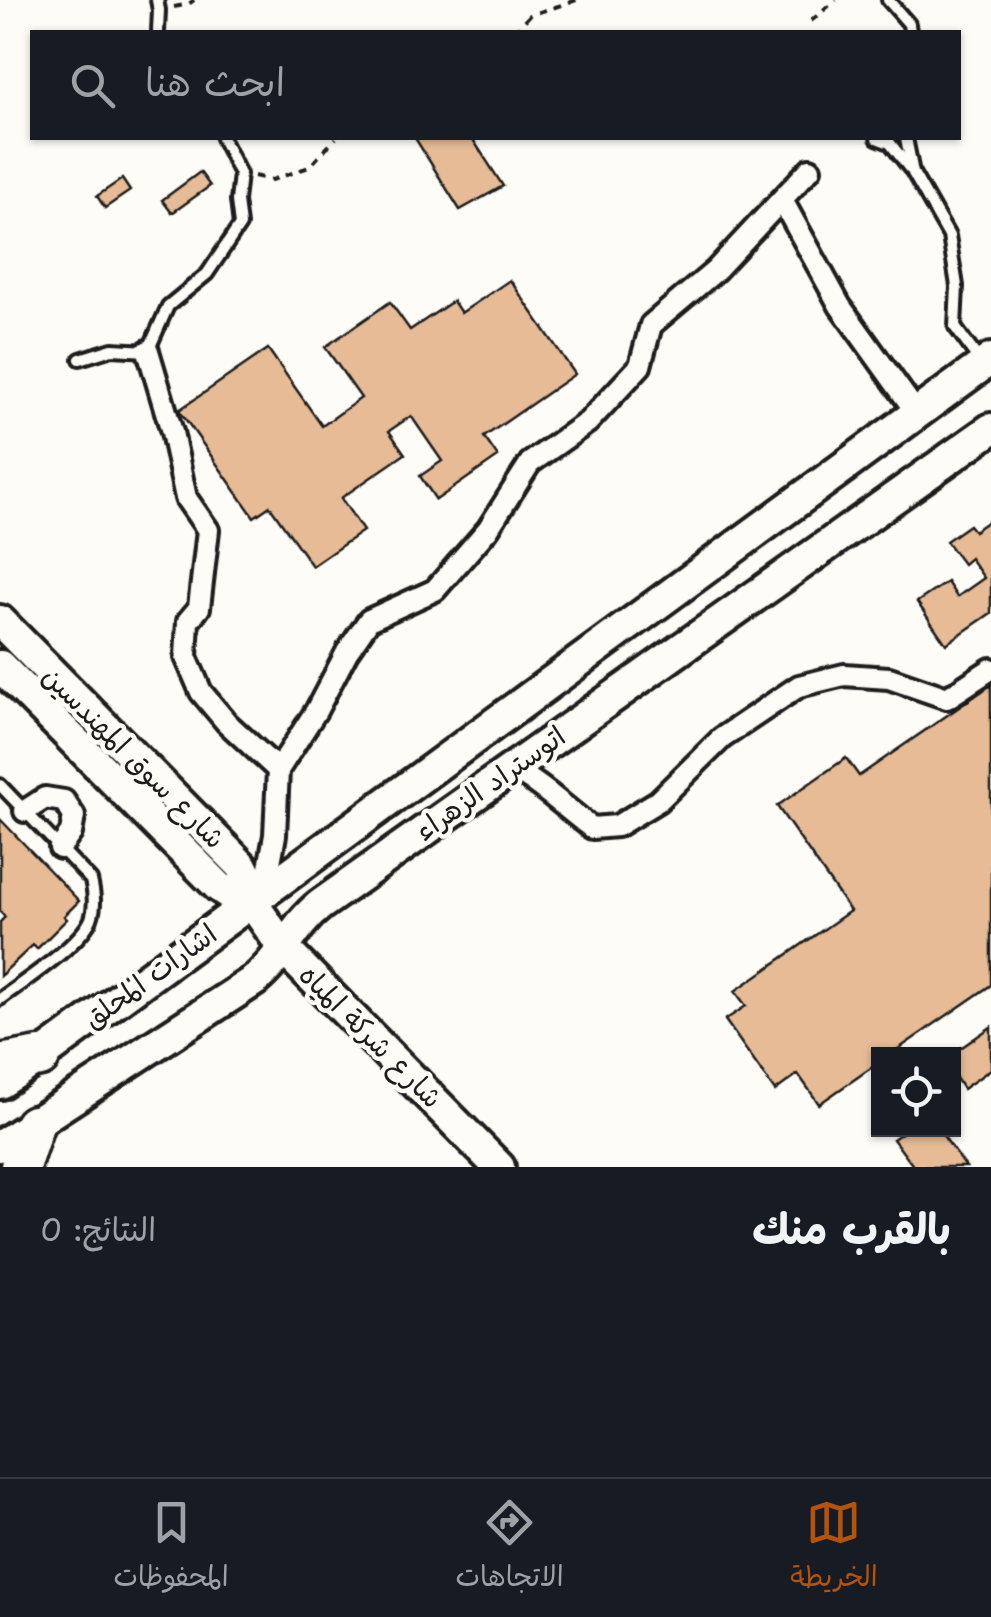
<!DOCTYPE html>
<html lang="ar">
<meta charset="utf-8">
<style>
body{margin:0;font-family:"Shantell Sans","Playpen Sans Arabic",sans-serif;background:#20242c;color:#f1f3f6;direction:rtl}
.controls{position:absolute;right:30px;bottom:30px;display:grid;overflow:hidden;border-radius:0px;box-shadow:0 2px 8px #0004}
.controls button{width:90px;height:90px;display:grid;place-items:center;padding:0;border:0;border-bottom:2px solid #363941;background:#171b24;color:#f1f3f6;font:50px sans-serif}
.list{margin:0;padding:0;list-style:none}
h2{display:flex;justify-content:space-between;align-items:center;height:130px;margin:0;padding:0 40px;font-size:42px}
h2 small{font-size:32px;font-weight:400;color:#9ea1a6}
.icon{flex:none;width:55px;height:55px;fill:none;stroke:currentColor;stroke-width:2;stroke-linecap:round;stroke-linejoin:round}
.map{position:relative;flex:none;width:991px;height:1167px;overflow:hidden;direction:ltr}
.search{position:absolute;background:#171b24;box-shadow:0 2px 8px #0004;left:30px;right:30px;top:30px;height:110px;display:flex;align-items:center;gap:25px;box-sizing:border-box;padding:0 35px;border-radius:0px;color:#9ea1a6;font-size:38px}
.sheet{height:310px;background:#171b24}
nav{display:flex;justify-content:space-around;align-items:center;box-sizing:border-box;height:140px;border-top:2px solid #363941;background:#171b24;font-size:28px;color:#9ea1a6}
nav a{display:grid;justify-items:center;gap:5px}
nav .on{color:#b45309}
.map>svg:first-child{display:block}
.building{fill:#e6bb96;stroke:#1c1c1c;stroke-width:2.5}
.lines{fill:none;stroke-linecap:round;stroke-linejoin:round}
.lane-casing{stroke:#1c1c1c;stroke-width:18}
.street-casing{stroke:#1c1c1c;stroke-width:28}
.secondary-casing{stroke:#1c1c1c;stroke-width:38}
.highway-casing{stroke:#1c1c1c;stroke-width:45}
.path{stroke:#1c1c1c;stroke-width:4;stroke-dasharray:8 8;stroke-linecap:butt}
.lane{stroke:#fdfcf7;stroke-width:10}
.street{stroke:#fdfcf7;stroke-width:20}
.secondary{stroke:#fdfcf7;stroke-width:30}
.highway{stroke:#fdfcf7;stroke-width:38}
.labels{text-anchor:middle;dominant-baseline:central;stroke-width:9;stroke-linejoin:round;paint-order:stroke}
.street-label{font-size:28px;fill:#1c1c1c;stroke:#fdfcf7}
</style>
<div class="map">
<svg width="991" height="1167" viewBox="0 0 991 1167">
<rect width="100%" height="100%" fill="#fdfcf7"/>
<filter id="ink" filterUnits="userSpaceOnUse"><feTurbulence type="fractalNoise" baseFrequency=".01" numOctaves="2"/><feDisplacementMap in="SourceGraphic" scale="20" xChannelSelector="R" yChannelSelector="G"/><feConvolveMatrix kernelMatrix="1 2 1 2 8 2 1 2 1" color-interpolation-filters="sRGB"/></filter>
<g filter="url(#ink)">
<!-- building -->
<g class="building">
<polygon points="415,138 472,138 503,186 460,210"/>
<polygon points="200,172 210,186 172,213 162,200"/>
<polygon points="122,179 130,191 105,208 97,196"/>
<polygon points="510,280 575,374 484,437 498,457 436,500 420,476 442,461 411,416 389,431 405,454 341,498 363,531 312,566 270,506 254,517 179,410 268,349 322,426 361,398 325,347 390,302 410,330 453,301 461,313"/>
<polygon points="991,519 991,613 946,644 917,602 947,582 957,597 984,578 970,558 963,564 946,541 969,525 974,531"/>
<polygon points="991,685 991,985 891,1054 878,1054 878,1063 819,1104 798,1074 775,1091 725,1020 746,1006 735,991 850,911 777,806 846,758 859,776"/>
<polygon points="0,819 79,901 64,916 67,919 37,949 33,945 0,976 0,922 5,917 0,912"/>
<polygon points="991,1027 991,1069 963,1089 954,1075 954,1054 952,1054"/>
<polygon points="906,1130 939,1130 966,1167 914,1167 893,1139"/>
</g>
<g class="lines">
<!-- lane casing -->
<g class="lane-casing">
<g id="lane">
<polyline points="157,0 159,10 158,32"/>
<polyline points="888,0 909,24 910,32"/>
<polyline points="877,138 890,143 910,169"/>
<polyline points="906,138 913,173 949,236 957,286 955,327 982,364"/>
<polyline points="80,359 112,349 148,351 168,306 207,274 240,225 237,201 240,174 222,138"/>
<path d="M0,785L91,880C94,893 96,906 91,919C80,945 24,981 0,999"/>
</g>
</g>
<!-- street casing -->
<g class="street-casing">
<g id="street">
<polyline points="782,200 840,306 916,412"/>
<polyline points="148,351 172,432 186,498 208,530 199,608 188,621 186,657 201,692 227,723 278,770"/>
<path d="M511,768C542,785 564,807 592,828L617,826L658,801L722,738L799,686L844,675L889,678L947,698L991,669"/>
<polyline points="25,811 45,798 64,801 74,816 71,833 60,848"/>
<polyline points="265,890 275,835 278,770 316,711 347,652 369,620 435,590 488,529 530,463 588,422 640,366 651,325 715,271 810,169"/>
</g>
</g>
<!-- secondary casing -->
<g class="secondary-casing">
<g id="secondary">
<polyline points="0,621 242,866 250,883 251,901"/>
<polyline points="0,666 219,887 234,897 251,901"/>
<polyline points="251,901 284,949 499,1167"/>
<polyline points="0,1083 40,1057 991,359"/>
<path d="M0,1146L255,980C282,958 293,926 320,905L991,429"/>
</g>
</g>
<!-- highway casing -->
<g class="highway-casing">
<g id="highway">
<polyline points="0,1064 40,1057"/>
<polyline points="20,1167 34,1125"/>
</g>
</g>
<!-- path -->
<g class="path">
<polyline points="174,7 189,4 194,0"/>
<polyline points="811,21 836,0"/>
<polyline points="514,32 530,15 577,0"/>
<polyline points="254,176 272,180 309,167 336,138"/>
</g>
<!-- lane -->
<use href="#lane" class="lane"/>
<!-- street -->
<use href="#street" class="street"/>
<!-- secondary -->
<use href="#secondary" class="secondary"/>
<!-- highway -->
<use href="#highway" class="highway"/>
</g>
</g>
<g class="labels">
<!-- street labels -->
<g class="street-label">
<text transform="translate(134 757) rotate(45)">شارع سوق المهندسين</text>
<text transform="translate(490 783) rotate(-35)">اتوستراد الزهراء</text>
<text transform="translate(150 976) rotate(-36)">اشارات المحلق</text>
<text transform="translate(371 1036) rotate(45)">شارع شركة المياه</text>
</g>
</g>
</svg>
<div class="controls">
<button><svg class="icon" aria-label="locate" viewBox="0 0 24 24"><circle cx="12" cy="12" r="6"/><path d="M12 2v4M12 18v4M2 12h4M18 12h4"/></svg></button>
</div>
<div class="search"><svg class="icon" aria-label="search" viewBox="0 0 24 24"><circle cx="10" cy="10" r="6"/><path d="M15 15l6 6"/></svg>ابحث هنا</div>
</div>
<section class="sheet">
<h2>بالقرب منك<small>النتائج: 0</small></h2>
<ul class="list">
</ul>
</section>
<nav>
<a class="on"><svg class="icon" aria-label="map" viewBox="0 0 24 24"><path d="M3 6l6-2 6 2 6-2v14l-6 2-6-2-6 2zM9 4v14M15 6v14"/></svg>الخريطة</a>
<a><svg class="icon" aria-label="directions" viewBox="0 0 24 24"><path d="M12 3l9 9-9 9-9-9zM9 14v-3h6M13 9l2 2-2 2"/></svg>الاتجاهات</a>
<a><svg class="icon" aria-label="saved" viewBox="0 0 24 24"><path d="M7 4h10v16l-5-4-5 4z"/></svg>المحفوظات</a>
</nav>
